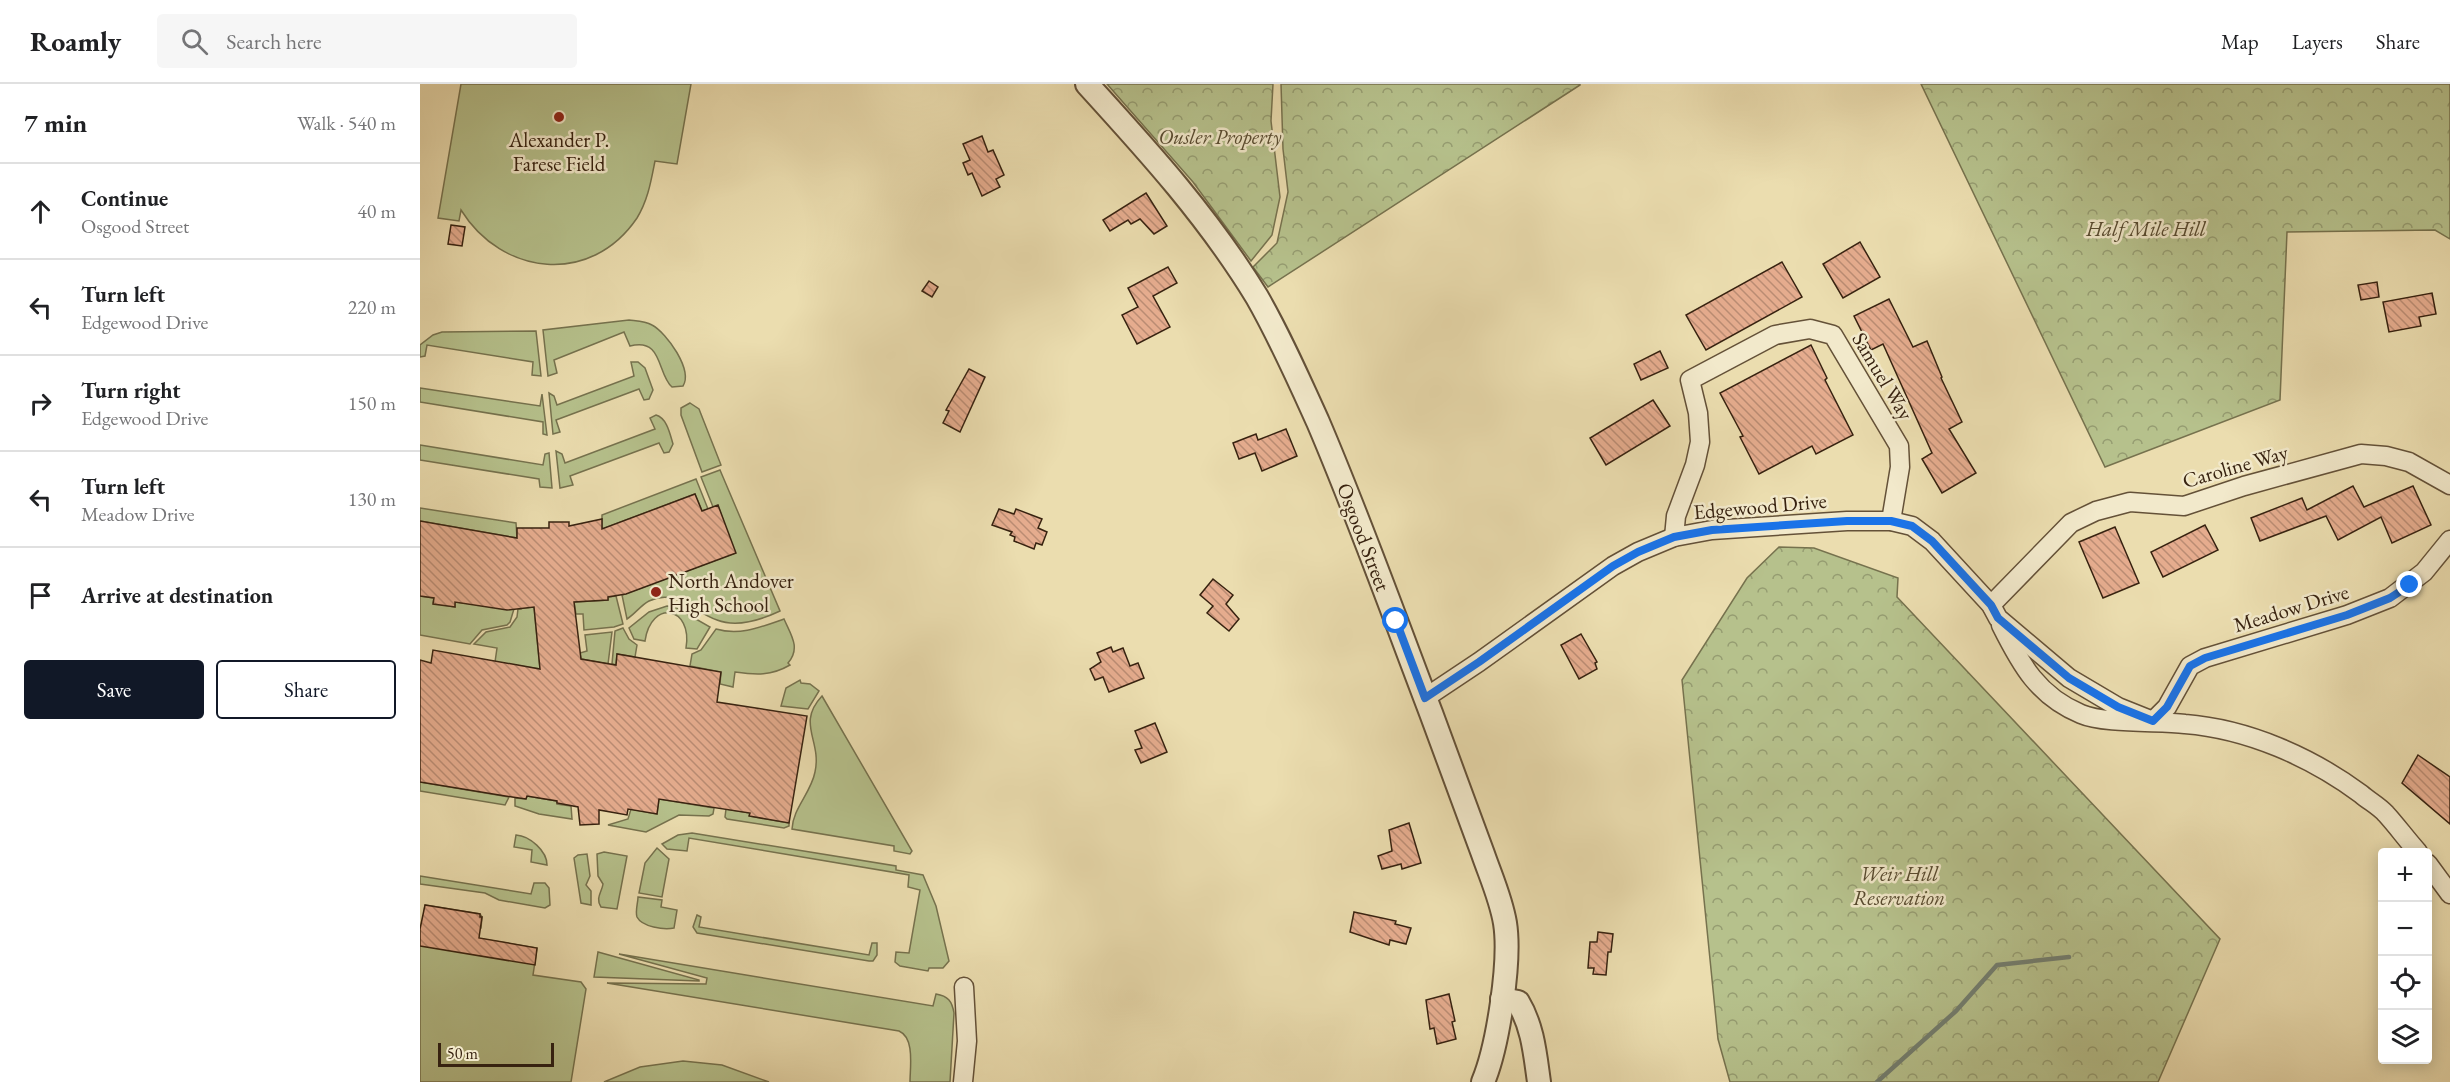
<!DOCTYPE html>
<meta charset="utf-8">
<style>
body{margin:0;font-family:"EB Garamond",serif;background:#f6f6f6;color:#202124}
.controls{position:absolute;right:18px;bottom:18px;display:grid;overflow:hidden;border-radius:6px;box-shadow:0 3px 15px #0003}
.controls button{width:54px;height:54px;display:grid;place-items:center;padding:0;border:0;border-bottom:2px solid #e0e0e0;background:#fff;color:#202124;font:30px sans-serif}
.scale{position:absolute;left:18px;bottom:15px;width:116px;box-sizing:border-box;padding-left:6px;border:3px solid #372210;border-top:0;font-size:16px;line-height:21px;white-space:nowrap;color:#372210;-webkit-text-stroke:4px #f2e9cb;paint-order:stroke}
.stop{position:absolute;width:18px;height:18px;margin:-14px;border:4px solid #1a73e8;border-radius:50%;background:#fff}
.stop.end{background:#1a73e8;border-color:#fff;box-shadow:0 2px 6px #0008}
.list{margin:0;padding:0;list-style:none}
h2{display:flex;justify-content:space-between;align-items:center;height:78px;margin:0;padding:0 24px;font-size:26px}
h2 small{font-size:20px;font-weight:400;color:#757577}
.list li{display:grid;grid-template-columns:39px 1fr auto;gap:18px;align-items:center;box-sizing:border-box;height:96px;padding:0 24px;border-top:2px solid #e0e0e0}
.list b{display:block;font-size:22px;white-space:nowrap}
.list p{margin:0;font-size:20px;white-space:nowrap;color:#757577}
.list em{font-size:20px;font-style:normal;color:#757577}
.actions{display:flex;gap:12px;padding:18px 24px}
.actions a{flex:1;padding:14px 0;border:2px solid #111827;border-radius:6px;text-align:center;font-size:21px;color:#111827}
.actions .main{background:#111827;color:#fff}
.icon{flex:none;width:33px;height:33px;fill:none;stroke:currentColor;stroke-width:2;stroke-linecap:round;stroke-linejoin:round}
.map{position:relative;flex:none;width:2030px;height:998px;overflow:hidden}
header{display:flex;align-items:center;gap:36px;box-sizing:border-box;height:84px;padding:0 30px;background:#fff;border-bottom:2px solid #e0e0e0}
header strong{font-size:28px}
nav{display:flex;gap:33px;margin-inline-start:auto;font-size:21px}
.search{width:420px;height:54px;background:#f6f6f6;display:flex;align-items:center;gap:15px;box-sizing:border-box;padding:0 21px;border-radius:6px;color:#757577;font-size:22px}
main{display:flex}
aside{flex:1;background:#fff}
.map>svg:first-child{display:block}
.grass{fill:#b6c18c;stroke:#76724e;stroke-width:1.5}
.park{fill:url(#park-crowns);stroke:#76724e;stroke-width:1.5}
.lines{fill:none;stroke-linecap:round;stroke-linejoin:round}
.stream{stroke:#727e70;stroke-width:4.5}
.building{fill:url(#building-back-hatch);stroke:#372210;stroke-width:1.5}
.minor-casing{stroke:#645138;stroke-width:21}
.tertiary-casing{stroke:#645138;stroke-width:26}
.minor{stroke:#f2e9cb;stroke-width:18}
.tertiary{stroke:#f2e9cb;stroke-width:22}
.route{stroke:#1a73e8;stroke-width:8}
.poi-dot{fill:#8f2418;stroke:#f2e9cb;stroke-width:2}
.labels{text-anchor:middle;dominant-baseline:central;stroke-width:5;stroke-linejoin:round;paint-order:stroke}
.park-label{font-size:21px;font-style:italic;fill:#574a2f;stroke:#f2e9cb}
.poi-label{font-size:21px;fill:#372210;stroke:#f2e9cb}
.street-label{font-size:21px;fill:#372210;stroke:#f2e9cb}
</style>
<header>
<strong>Roamly</strong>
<div class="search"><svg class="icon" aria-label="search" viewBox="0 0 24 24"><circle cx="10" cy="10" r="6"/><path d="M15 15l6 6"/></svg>Search here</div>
<nav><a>Map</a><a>Layers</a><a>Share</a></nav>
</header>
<main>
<aside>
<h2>7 min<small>Walk · 540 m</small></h2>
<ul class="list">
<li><svg class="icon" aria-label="ahead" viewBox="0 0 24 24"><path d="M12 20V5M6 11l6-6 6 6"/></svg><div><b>Continue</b><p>Osgood Street</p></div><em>40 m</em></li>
<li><svg class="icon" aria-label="left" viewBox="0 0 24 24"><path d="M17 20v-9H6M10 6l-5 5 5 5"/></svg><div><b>Turn left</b><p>Edgewood Drive</p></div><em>220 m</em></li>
<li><svg class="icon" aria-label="right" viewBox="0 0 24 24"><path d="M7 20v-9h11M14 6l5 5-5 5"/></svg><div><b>Turn right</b><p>Edgewood Drive</p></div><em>150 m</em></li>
<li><svg class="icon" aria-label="left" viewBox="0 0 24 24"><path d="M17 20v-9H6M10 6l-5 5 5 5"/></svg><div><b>Turn left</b><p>Meadow Drive</p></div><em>130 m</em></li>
<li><svg class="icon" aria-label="arrive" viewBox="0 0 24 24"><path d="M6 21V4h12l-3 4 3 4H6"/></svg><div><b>Arrive at destination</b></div></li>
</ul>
<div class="actions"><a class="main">Save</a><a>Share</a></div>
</aside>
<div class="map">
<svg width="2030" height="998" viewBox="0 0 2030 998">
<defs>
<pattern id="park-crowns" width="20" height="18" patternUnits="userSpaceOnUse" patternTransform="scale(1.5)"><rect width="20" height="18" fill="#b6c18c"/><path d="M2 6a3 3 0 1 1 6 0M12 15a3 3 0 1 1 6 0" fill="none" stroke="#959c71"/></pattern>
<pattern id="building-back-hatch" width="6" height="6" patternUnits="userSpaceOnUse" patternTransform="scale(1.5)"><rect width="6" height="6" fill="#e5ac8e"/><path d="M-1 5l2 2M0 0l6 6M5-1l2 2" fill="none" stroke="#ba8c73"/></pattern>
</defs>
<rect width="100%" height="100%" fill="#ebddaf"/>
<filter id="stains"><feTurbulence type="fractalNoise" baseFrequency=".00333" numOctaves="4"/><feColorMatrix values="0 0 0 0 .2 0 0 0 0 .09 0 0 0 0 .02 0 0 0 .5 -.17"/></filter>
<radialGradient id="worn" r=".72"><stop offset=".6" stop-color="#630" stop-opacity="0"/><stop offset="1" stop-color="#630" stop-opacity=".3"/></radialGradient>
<!-- grass -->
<g class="grass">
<path d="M41,0H271L257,80L235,77C231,97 228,116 217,134C171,202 82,192 41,126L39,137L18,134Z"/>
<path d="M209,236C217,237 225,237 232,241C247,249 273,286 263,302L252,303C237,290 243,253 210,262L204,248L134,276L137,289L128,292L123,246Z"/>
<polygon points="116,247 121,292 112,291 113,278 7,261 5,272 0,273 0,261 13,251 22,248"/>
<polygon points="211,278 218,278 225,284 233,306 229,315 224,316 219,305 136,336 140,348 133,350 129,309 134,312 137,321 214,292"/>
<polygon points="0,304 120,322 122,310 127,351 123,350 123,338 0,318"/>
<polygon points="270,319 279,325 301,381 282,388 261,331 261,324"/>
<path d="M236,331C247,334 250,350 253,360L249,368L244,369L239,359L150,392L153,401L140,404L136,367L142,370L145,379L235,345L230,334Z"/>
<polygon points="0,361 123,381 125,370 129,369 132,404 120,403 119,395 0,376"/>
<path d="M300,386L360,527C341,536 318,544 297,536C273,528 256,504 229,517C221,521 215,530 207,535L202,511L315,469L298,422L293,423L281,393Z"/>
<polygon points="276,395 288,425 282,427 275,410 182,445 182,431"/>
<polygon points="0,424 96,439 97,454 0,437"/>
<polygon points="0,512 14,514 13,519 35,523 35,518 94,525 90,538 87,541 62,546 50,560 0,551"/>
<polygon points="196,512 203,540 194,543 164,546 163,530 156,530 154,518 188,516 188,513"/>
<polygon points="101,521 104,524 114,523 120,585 75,578 77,564 54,560 66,548 90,543 97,533 98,525 101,525"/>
<path d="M247,522L255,523L290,543L277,565L266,564C273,522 231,515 225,557L214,555L209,544L229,528Z"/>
<path d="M364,535C371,551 381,564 368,579L370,581C351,592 336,591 315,588L313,603L300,600L301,588L270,582L272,570L281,566L296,545C320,552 341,543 364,535Z"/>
<polygon points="203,544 209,555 217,561 215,573 197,570 196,581 192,580 195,547"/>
<polygon points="192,548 188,580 161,575 160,569 167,567 165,551"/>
<polygon points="380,596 381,599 390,600 399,607 388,625 361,622 366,604"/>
<path d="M402,612L492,767L490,770L474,767V762L372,745C373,724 391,709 395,688C402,656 376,640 402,612Z"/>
<polygon points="0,698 89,713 85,721 0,707"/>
<polygon points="107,712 137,717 137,720 151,722 152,735 119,730 95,722 95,714 106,715"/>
<polygon points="239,715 294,724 293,730 289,732 259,731 226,748 188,741 208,735 211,725 237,730"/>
<polygon points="306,725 330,729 330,732 369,739 369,742 364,744 307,735 305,733"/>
<polygon points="272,749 476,782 476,786 503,791 516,822 529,877 523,884 509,884 508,887 480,882 475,878 476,868 489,869 500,806 488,803 489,791 269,754 267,767 247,765 242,760 258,751"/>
<path d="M96,751C110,752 127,767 127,781L111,778L112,766L94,763Z"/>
<polygon points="237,764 249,775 242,813 219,809 225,779"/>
<path d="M184,768L207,772L197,825L181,823C175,814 182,808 183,800L178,792L177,770Z"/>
<polygon points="167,770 170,792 166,801 171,807 171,821 161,819 154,774 158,771"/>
<polygon points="0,792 111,810 114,799 125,799 129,804 130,821 125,824 79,816 65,809 0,800"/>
<path d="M218,813L242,816L241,823L257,826L254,844C244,846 222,843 217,833C215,827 218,819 218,813Z"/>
<polygon points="5,821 60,830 62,833 61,844 52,843 50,853 117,864 113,891 161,898 166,905 151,998 0,998 0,845 6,846 3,835"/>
<polygon points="277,831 281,833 279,843 449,871 452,859 457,859 457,871 453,877 449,877 277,849 273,843"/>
<polygon points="178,868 279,896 279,897 174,893"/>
<path d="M199,870L513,922L516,910C528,912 532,917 534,929L530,998H490C490,983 495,954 479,947L187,899L286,900L287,894Z"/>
<polygon points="263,977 302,981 349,998 184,998 220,983"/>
</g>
<!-- park -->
<g class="park">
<polygon points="687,0 853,0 851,37 860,113 852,151 831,177 773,98"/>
<polygon points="861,0 1160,0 1160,1 848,203 833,183 857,159 868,108 863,65"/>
<polygon points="1501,0 2030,0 2030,155 2015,146 1867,148 1860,316 1685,383"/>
<polygon points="1359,463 1394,464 1478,494 1477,513 1800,855 1738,998 1310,998 1298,955 1262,596 1327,494"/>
</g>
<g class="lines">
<!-- stream -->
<polyline class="stream" points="1457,998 1536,927 1577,881 1649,873"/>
</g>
<!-- building -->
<g class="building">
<polygon points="562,52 568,68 573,66 584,91 576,95 580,103 562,112 552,89 548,91 543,79 550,76 543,60"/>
<polygon points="726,109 747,142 734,150 720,135 711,140 708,136 690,147 683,136"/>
<polygon points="31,141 45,143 42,162 28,160"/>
<polygon points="1440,158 1460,193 1423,214 1403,180"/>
<polygon points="1362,178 1382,213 1286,266 1266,231"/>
<polygon points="748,183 757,199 733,212 750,243 717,260 702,231 718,223 708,204"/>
<polygon points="509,197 518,203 512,213 502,207"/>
<polygon points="1957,198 1959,213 1941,216 1938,201"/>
<polygon points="2012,209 2016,230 1999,233 2001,242 1969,248 1963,218"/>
<polygon points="1469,215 1493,263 1507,257 1522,293 1521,294 1542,338 1529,345 1556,389 1522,409 1502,375 1512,369 1463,260 1451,266 1434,232"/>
<polygon points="1391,261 1407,294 1405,296 1433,351 1396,370 1392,362 1339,390 1320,353 1323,352 1300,309"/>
<polygon points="1240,267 1248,284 1221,296 1214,280"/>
<polygon points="549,285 565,293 540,348 523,339 529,327 526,326"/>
<polygon points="1233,316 1250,342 1186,381 1170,354"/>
<polygon points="866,345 877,372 842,387 835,369 819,375 813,359 836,350 838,356"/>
<polygon points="1933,402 1944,423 1993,402 2011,441 1972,459 1961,433 1918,456 1906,432 1840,457 1831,434 1882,414 1887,426"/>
<polygon points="275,410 282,427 298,421 316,469 206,510 188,513 188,516 154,518 161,575 196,581 197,570 301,588 297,618 387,632 369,739 329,732 330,729 239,715 237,730 208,725 207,731 179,726 179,740 160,741 158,723 137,719 137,717 107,712 106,715 92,713 0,698 0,576 11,579 13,566 120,585 114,523 87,526 35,518 35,523 13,520 14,514 0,512 0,437 97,454 97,444 129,444 129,438 149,438 149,442 182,435 182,445"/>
<polygon points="579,425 594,430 596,425 622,435 618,444 627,448 622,461 616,459 614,465 594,457 595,453 590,451 592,448 572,441"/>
<polygon points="1785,441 1798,466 1743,493 1731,468"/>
<polygon points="1695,443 1719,499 1683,514 1659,458"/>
<polygon points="793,495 813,511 806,520 819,535 809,547 787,529 793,522 780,511"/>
<polygon points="1161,550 1177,578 1175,579 1177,585 1159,595 1141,561"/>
<polygon points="691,563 693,568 703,564 710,582 718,579 724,594 689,608 683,593 675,596 670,585 681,578 677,569"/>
<polygon points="735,639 747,668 721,679 715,666 722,664 715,647"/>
<polygon points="1998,671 2030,693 2030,740 1982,699"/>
<polygon points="989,739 1001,779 982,785 981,780 962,785 958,772 972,767 969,746"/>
<polygon points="5,821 60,830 60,833 62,833 59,854 117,864 115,881 0,862 0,845"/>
<polygon points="934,828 976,837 975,840 991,844 986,860 970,856 969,861 930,848"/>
<polygon points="1178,848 1193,850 1191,868 1188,868 1186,891 1173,890 1174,884 1168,884 1170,858 1177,858"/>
<polygon points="1029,910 1035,937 1032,938 1036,955 1017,960 1014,944 1010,945 1006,916"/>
</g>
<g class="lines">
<!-- minor casing -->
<g class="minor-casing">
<g id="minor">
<polyline points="1254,453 1256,432 1275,381 1280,358 1278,329 1270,296 1355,251 1390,245 1413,251 1479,362 1480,383 1471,437"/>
<polyline points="1571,521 1651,439 1676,427 1710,418 1764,422 1824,402 1941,370 1966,372 1989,378 2030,401"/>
<path d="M1581,541C1601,581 1618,612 1661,630C1684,640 1737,637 1765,640C1828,645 1891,673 1941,710C1949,717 1959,722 1966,730C1977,742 1987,756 1998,768"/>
<polyline points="1005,614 1059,578 1193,482 1218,468 1254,453 1292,446 1427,437 1471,437 1492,442 1512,457 1571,521 1578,534 1649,594 1698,623 1733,637"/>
<polyline points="1733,637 1747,623 1770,582 1785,574 1927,531 1970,514 2004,488 2030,456"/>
<polyline points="2008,780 2030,810"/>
<polyline points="543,998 547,957 544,903"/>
</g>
</g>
<!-- tertiary casing -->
<g class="tertiary-casing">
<g id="tertiary">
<path d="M667,0C729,68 789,134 837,213C860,253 879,296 898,338C939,434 974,532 1011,629C1028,676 1046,723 1063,770C1071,793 1081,815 1085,839C1091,877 1078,962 1063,998"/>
<path d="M1082,915L1098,918C1113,943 1115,970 1119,998"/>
</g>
</g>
<!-- minor -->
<use href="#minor" class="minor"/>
<!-- tertiary -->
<use href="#tertiary" class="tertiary"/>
</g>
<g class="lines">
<!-- route -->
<polyline class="route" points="976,537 1005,614 1059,578 1193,482 1218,468 1254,453 1292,446 1427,437 1471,437 1492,442 1512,457 1571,521 1578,534 1649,594 1698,623 1733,637 1747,623 1770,582 1785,574 1927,531 1970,514 1990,501"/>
</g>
<!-- markers -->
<g class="poi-dot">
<circle cx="139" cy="33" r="6"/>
<circle cx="236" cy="508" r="6"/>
</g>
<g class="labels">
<!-- park labels -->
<g class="park-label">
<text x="800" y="52">Ousler Property</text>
<text x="1726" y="144">Half Mile Hill</text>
<text x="1479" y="789">Weir Hill<tspan x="1479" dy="24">Reservation</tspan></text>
</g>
<!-- poi labels -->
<g class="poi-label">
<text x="139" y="55">Alexander P.<tspan x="139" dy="24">Farese Field</tspan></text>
<text x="248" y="496" text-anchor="start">North Andover<tspan x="248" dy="24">High School</tspan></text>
</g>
<!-- street labels -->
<g class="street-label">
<text transform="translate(1463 292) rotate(59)">Samuel Way</text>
<text transform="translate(1815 382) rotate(-16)">Caroline Way</text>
<text transform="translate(1340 422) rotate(-5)">Edgewood Drive</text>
<text transform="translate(944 453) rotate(69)">Osgood Street</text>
<text transform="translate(1871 524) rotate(-17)">Meadow Drive</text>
</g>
</g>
<rect width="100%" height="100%" filter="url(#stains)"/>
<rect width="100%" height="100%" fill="url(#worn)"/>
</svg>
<div class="controls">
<button>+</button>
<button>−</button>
<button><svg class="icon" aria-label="locate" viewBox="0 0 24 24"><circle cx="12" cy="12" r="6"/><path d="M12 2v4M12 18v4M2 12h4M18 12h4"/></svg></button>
<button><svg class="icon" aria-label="layers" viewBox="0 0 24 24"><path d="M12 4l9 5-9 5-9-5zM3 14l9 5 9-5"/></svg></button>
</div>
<div class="scale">50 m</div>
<div class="stop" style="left:976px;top:537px"></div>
<div class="stop end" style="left:1990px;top:501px"></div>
</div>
</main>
